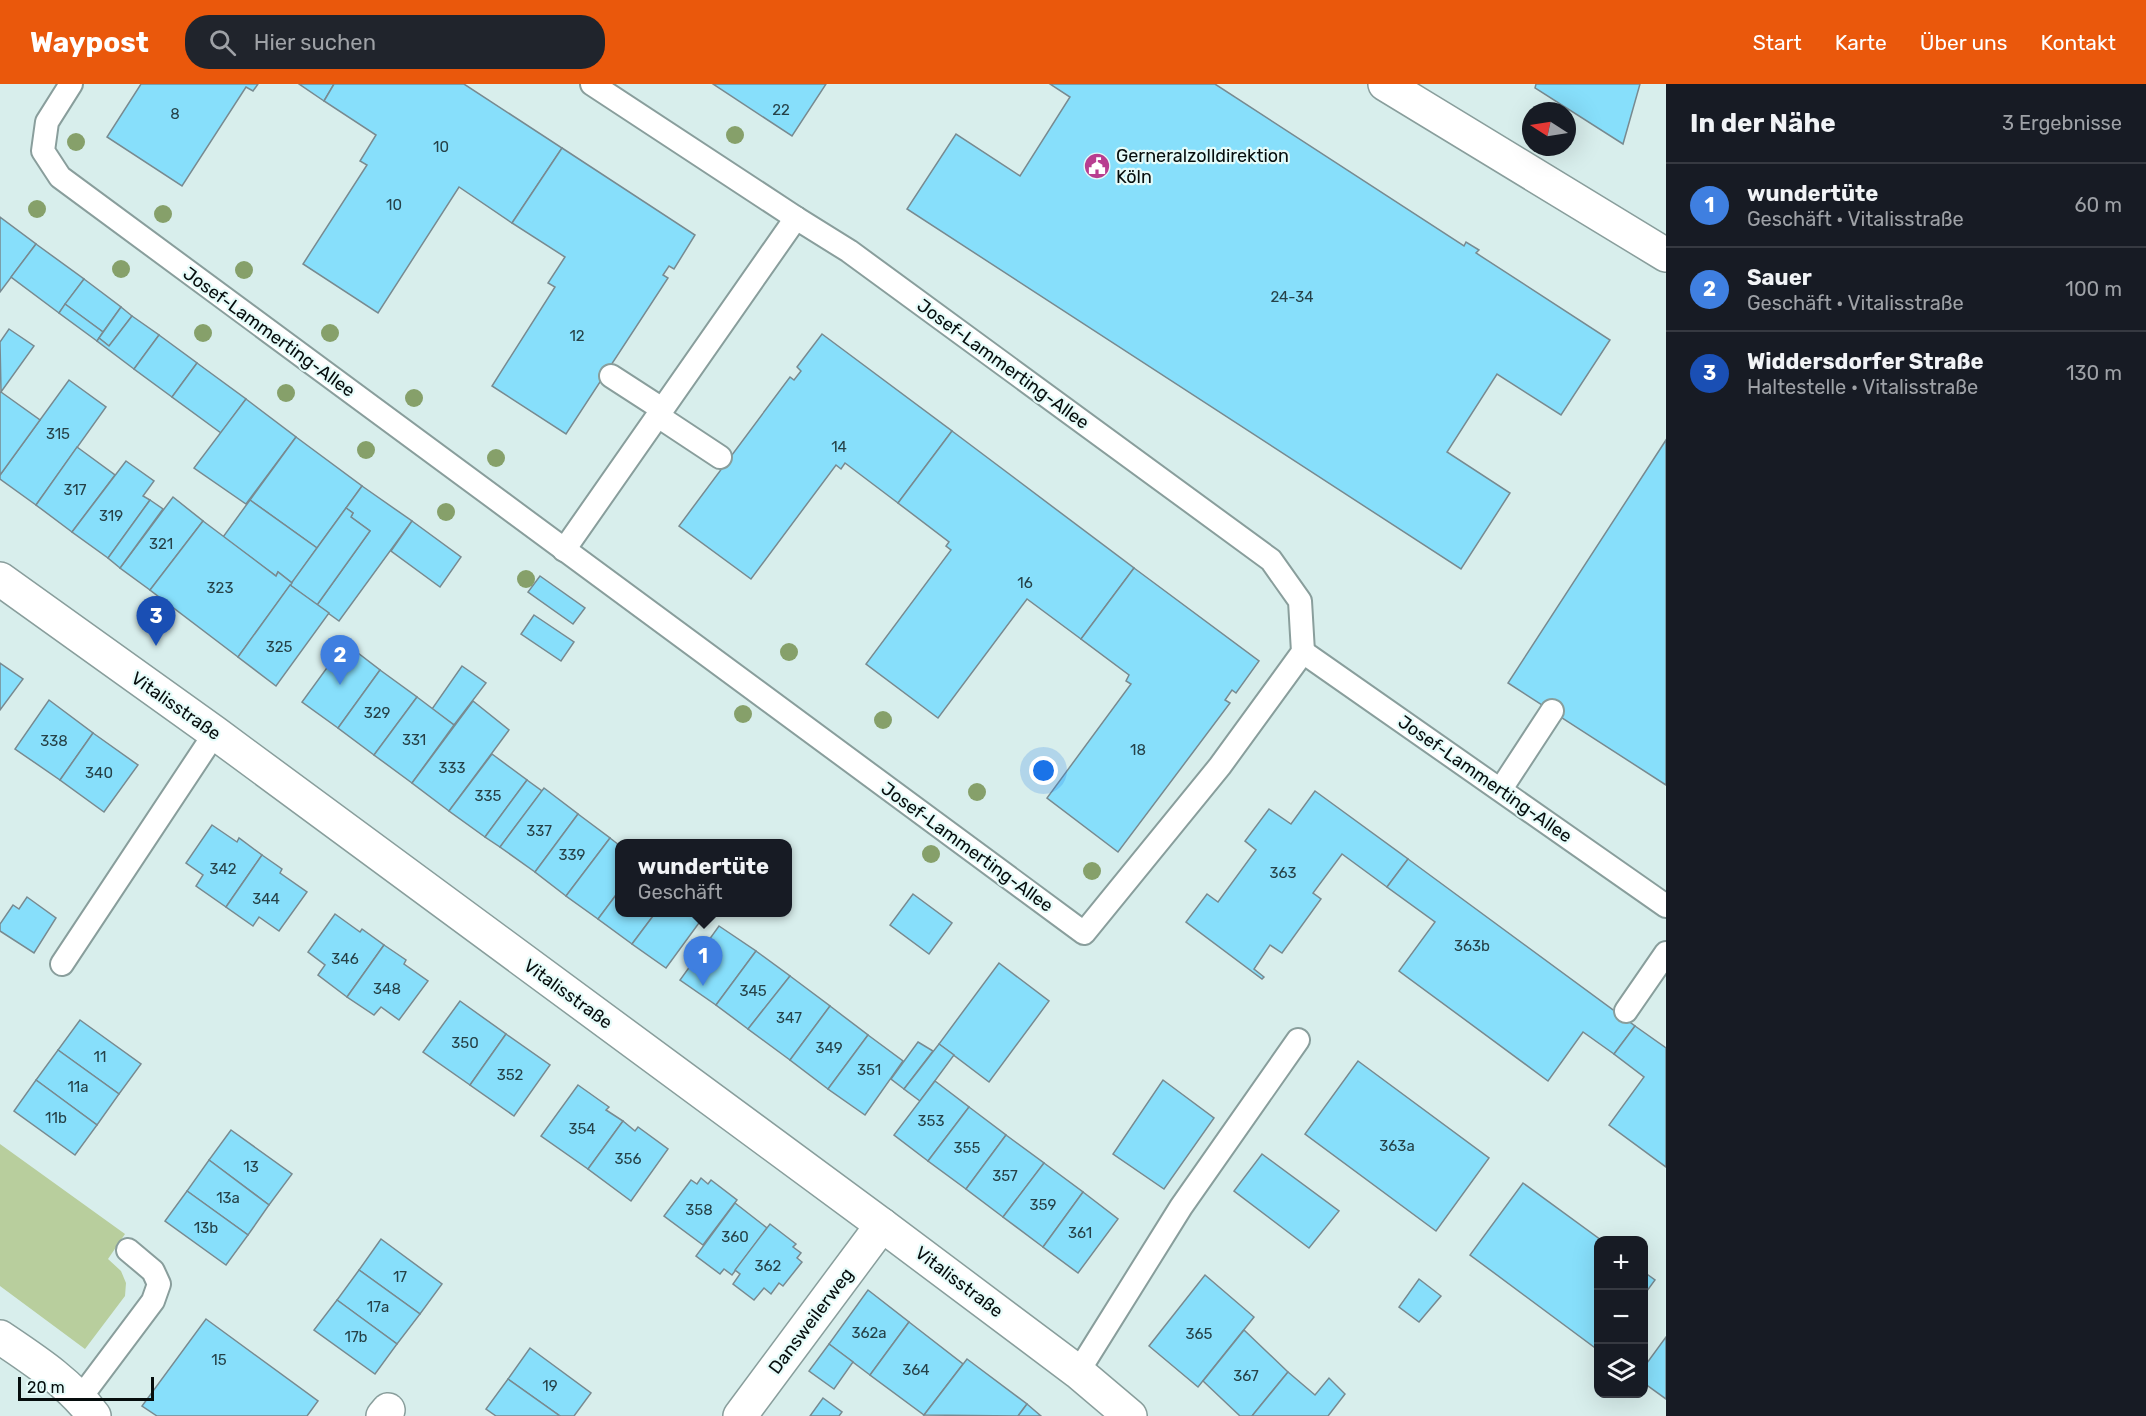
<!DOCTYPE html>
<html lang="de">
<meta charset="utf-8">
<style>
body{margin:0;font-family:Rubik,sans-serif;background:#20242c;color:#f1f3f6}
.controls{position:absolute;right:18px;bottom:18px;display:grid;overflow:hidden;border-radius:12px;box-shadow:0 6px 24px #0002}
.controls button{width:54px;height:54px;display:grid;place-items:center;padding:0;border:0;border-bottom:2px solid #363941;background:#171b24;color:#f1f3f6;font:30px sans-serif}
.compass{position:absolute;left:1522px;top:18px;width:54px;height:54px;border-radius:50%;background:#171b24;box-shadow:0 6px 24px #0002;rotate:282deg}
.scale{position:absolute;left:18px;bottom:15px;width:136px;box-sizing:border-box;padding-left:6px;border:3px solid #060d0d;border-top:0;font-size:16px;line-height:21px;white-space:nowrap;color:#060d0d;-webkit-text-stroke:4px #e5fbf9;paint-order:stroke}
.you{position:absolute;left:1044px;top:687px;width:21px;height:21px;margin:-15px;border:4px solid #fff;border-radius:50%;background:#1a73e8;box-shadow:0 0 0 9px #1a73e833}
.badge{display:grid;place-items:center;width:39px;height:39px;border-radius:50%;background:#ea580c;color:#fff;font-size:20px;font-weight:700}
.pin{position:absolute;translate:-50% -50px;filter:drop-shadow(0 2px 3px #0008)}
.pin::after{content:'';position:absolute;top:32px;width:21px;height:18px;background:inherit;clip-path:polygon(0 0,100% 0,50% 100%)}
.popup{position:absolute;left:615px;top:755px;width:177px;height:78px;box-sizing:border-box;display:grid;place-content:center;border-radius:12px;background:#171b24;filter:drop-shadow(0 2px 4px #0005);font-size:20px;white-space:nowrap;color:#9ea1a6}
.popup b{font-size:22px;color:#f1f3f6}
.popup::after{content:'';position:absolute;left:50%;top:100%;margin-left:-12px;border:12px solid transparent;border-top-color:#171b24}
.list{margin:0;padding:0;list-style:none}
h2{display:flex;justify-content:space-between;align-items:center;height:78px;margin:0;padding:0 24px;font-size:26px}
h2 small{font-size:20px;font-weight:400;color:#9ea1a6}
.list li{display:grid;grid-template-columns:39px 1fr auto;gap:18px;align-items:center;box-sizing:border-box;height:84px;padding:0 24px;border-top:2px solid #363941}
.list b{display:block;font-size:22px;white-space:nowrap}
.list p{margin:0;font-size:20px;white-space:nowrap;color:#9ea1a6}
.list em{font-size:20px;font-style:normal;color:#9ea1a6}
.icon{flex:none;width:33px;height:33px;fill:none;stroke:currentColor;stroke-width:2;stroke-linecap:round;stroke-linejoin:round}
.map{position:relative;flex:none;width:1666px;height:1332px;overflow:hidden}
header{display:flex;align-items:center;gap:36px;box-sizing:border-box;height:84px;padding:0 30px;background:#ea580c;color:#fff}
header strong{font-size:28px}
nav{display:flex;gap:33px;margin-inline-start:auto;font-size:21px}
.search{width:420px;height:54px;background:#20242c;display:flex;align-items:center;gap:15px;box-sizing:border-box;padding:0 21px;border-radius:24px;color:#9ea1a6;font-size:22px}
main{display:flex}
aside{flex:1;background:#171b24}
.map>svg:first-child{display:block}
.green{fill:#b8ce9d}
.building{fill:#87dffb;stroke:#788a90;stroke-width:1.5}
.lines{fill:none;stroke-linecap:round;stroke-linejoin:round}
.lane-casing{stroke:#899e9c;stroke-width:26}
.street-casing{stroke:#899e9c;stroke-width:36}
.lane{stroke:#fff;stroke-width:22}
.street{stroke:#fff;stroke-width:33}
.tree{fill:#86a06a}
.labels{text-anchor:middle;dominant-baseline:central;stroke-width:4.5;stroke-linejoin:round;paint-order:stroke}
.number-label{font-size:15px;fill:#264248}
.poi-label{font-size:18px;fill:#060d0d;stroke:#e5fbf9;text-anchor:start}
.street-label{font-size:18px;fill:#060d0d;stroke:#e5fbf9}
</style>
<header>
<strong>Waypost</strong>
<div class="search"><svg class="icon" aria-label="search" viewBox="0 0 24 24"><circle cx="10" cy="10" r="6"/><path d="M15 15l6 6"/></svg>Hier suchen</div>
<nav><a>Start</a><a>Karte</a><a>Über uns</a><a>Kontakt</a></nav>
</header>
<main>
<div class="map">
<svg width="1666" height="1332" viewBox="0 0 1666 1332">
<rect width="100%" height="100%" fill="#d8eeec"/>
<!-- green -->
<polygon class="green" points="0,1060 125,1150 108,1175 121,1187 126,1199 125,1212 85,1265 0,1202"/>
<!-- building -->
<g class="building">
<polygon points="141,0 258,0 253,7 246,3 182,102 107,53"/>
<polygon points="299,0 334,0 324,17"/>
<polygon points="334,0 464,0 562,64 512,139 459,103 378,229 303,180 367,81 360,77 376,51 324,17"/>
<polygon points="713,0 826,0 792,52"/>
<polygon points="1050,0 1215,0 1464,162 1466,158 1479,166 1476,169 1610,256 1561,331 1497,290 1447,368 1510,409 1461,485 907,125 956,50 1020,92 1070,13"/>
<polygon points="1536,0 1640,0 1623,60 1535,4"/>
<polygon points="562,64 695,151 674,185 669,182 663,191 668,194 566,350 492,302 555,203 548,199 565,173 512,139"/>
<polygon points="0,133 36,160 0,208"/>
<polygon points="36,160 84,195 59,229 11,193"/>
<polygon points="84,195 121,223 103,248 65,220"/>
<polygon points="65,220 103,248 97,257 59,229"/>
<polygon points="121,223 132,232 109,262 99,254"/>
<polygon points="132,232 159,251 134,285 97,257 99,254 109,262"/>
<polygon points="9,245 34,262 1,308 0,258"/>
<polygon points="822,250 952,347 898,419 845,379 841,385 836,381 751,495 679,442 790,293 794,296 801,287 797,283"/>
<polygon points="159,251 197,279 172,313 134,285"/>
<polygon points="197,279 246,315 221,349 172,313"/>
<polygon points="69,296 106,323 36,421 0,395 0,391"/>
<polygon points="1,308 40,336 0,391 0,309"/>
<polygon points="246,315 296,353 246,420 194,384"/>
<polygon points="952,347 1134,484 1081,555 1027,515 938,634 866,580 951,466 946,462 949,458 898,419"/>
<polygon points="296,353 362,402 317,464 250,416"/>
<polygon points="1666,356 1666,701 1508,599"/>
<polygon points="77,363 115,391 72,448 36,421"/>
<polygon points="126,377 154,397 143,412 150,416 108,474 72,448"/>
<polygon points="362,402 412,437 339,537 317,521 370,447 351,433 353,429 346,424"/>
<polygon points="173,413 203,437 150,506 120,484"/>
<polygon points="150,416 163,425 120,484 108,474"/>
<polygon points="250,416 317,464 292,499 278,488 276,492 223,453"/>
<polygon points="346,424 353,429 351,433 370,447 317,521 290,501"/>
<polygon points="203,437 276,492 278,488 292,499 238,573 150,506"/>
<polygon points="412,437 461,473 440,503 391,467"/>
<polygon points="1134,484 1259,577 1236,609 1232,606 1225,616 1230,619 1118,768 1047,714 1131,600 1126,597 1129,591 1081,555"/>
<polygon points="540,492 585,524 573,540 528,508"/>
<polygon points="290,501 329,529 276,602 238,573"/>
<polygon points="534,531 574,558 561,577 521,550"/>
<polygon points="345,559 380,586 338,644 302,618"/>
<polygon points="0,579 23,595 0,626"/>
<polygon points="462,582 486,599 454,641 432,625"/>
<polygon points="380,586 417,613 374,671 338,644"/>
<polygon points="417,613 454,641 412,699 374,671"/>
<polygon points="49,616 93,649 60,696 15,665"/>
<polygon points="473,617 509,646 449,727 412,699"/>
<polygon points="93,649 138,681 104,728 60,696"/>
<polygon points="492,670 527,696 485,753 449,727"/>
<polygon points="527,696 542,707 500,763 485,753"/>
<polygon points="544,704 578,730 535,788 500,763"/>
<polygon points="1315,707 1408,775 1387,803 1342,770 1313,809 1321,815 1282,869 1270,861 1254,885 1264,893 1262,895 1186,838 1207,810 1218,818 1256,766 1245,757 1269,725 1291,740"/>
<polygon points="578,730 610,754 566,812 535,788"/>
<polygon points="212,741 237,758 239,754 262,771 226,823 196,802 203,791 186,779"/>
<polygon points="610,754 619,761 619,807 598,835 566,812"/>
<polygon points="262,771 282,785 280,789 307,808 279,847 259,833 253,842 226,823"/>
<polygon points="1408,775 1635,942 1614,970 1583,948 1548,997 1399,887 1435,838 1387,803"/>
<polygon points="619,807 619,828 656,828 632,860 598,835"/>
<polygon points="913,810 952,839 929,870 890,841"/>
<polygon points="27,813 56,834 34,869 0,847 0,840 13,821 19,825"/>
<polygon points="656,828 707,828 666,884 632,860"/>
<polygon points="335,830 360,848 362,845 384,861 347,913 318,891 325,881 308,868"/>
<polygon points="719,842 756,867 716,921 680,896"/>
<polygon points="384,861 406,876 404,880 428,897 399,936 381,923 374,931 347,913"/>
<polygon points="756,867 790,892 748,945 716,921"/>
<polygon points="999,879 1049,917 989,998 939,960"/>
<polygon points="790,892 830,922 790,976 748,945"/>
<polygon points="460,917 506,950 470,1001 423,968"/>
<polygon points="830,922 868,951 828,1005 790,976"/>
<polygon points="80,936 141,980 119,1010 58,966"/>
<polygon points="1635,942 1666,964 1666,1083 1609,1041 1644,993 1614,970"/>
<polygon points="506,950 550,981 514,1032 470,1001"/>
<polygon points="868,951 903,977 865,1031 828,1005"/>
<polygon points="918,958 933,967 904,1005 891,995"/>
<polygon points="939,960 954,971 920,1017 904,1005"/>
<polygon points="58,966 119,1010 97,1041 36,996"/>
<polygon points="1358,977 1489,1074 1436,1147 1305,1050"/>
<polygon points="36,996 97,1041 75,1071 14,1027"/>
<polygon points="1163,996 1214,1034 1164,1105 1113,1070"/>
<polygon points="935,997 969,1023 928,1077 894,1051"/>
<polygon points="578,1001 609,1023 606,1026 623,1037 588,1085 541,1052"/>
<polygon points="969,1023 1006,1051 966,1105 928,1077"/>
<polygon points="623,1037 635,1047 638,1043 668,1065 631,1117 588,1085"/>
<polygon points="231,1046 292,1090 269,1121 209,1076"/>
<polygon points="1006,1051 1044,1079 1003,1133 966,1105"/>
<polygon points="1262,1070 1339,1127 1309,1164 1234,1107"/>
<polygon points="209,1076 269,1121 248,1151 187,1107"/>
<polygon points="1044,1079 1083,1108 1043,1163 1003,1133"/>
<polygon points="701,1094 708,1100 711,1096 737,1116 703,1161 664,1132 691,1096 697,1100"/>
<polygon points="1523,1099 1601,1156 1598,1156 1598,1266 1470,1171"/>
<polygon points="187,1107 248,1151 226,1181 165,1137"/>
<polygon points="1083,1108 1118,1135 1078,1189 1043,1163"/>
<polygon points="735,1119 767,1144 732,1191 724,1185 720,1190 696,1172"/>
<polygon points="770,1140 796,1160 793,1163 801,1169 797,1174 802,1178 783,1202 779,1199 771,1210 764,1204 754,1216 733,1200 740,1190 735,1186"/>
<polygon points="381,1155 442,1200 420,1230 359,1186"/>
<polygon points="359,1186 420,1230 397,1260 337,1216"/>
<polygon points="1644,1188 1655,1196 1644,1211"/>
<polygon points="1205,1191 1254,1233 1198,1303 1149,1262"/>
<polygon points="1419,1195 1441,1212 1419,1238 1399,1223"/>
<polygon points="868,1206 909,1238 870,1291 829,1260"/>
<polygon points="337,1216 397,1260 375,1290 314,1246"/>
<polygon points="206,1235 318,1317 307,1332 157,1332 142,1322"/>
<polygon points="909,1238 963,1280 924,1331 870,1291"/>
<polygon points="1244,1246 1288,1288 1252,1332 1240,1332 1203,1297"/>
<polygon points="1666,1253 1666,1315 1644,1299 1644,1283"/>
<polygon points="829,1260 853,1278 834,1305 809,1287"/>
<polygon points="530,1264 591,1309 574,1332 560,1332 508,1295"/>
<polygon points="967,1275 1027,1320 1018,1332 924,1331"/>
<polygon points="1288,1288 1315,1311 1329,1294 1345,1310 1328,1332 1252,1332"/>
<polygon points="508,1295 560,1332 496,1332 486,1325"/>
<polygon points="823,1314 842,1328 839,1332 810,1332"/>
<polygon points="1027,1320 1041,1332 1018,1332"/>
</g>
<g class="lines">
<!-- lane casing -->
<g class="lane-casing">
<g id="lane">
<polyline points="71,0 47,38 43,67 60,93 1084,849 1220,682 1303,568 1300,517 1271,476 849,167 796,134 592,0"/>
<polyline points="611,292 662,325"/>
<polyline points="658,332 720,373"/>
<polyline points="564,466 796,134"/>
<polyline points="1303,568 1666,822"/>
<polyline points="1501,705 1552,627"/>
<polyline points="62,880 215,649"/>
<polyline points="1626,927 1666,869"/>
<polyline points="1078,1288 1181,1123 1298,956"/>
<polyline points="81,1313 153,1217 159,1200 153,1187 128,1166"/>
</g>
</g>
<!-- street casing -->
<g class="street-casing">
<g id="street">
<polyline points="1385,0 1666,171"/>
<polyline points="0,495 215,649 882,1141 1078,1288 1130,1332"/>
<path d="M0,1253C34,1276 70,1299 94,1332"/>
<polyline points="383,1332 388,1326"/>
<polyline points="740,1332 882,1141"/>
</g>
</g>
<!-- lane -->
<use href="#lane" class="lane"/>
<!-- street -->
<use href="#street" class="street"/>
</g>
<!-- trees -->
<g class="tree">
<circle cx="735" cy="51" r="9"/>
<circle cx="76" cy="58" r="9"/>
<circle cx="37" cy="125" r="9"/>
<circle cx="163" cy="130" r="9"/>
<circle cx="121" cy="185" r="9"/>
<circle cx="244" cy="186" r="9"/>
<circle cx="203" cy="249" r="9"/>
<circle cx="330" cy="249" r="9"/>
<circle cx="286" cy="309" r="9"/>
<circle cx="414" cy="314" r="9"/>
<circle cx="366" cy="366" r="9"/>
<circle cx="496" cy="374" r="9"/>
<circle cx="446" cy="428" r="9"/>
<circle cx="526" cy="495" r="9"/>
<circle cx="789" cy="568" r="9"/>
<circle cx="743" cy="630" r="9"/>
<circle cx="883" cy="636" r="9"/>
<circle cx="977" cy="708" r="9"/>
<circle cx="931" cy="770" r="9"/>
<circle cx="1092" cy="787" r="9"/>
</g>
<!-- icons -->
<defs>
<g id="civic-disc" transform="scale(1.35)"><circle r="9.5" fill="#b83e90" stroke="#e5fbf9"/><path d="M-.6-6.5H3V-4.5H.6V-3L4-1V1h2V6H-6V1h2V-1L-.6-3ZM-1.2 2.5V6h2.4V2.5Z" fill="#fff"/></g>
</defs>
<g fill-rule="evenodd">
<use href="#civic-disc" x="1097" y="82"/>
</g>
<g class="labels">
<!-- number labels -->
<g class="number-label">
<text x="781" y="26">22</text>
<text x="175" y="30">8</text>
<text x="441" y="63">10</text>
<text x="394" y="121">10</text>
<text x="1292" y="213">24-34</text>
<text x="577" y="252">12</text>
<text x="58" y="350">315</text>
<text x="839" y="363">14</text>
<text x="75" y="406">317</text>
<text x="111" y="432">319</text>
<text x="161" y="460">321</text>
<text x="1025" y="499">16</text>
<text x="220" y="504">323</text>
<text x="279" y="563">325</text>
<text x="377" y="629">329</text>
<text x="414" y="656">331</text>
<text x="54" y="657">338</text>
<text x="1138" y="666">18</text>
<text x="452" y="684">333</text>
<text x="99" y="689">340</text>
<text x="488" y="712">335</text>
<text x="539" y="747">337</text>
<text x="572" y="771">339</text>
<text x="223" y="785">342</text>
<text x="1283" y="789">363</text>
<text x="266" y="815">344</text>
<text x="1472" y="862">363b</text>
<text x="345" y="875">346</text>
<text x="387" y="905">348</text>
<text x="753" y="907">345</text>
<text x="789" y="934">347</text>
<text x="465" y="959">350</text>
<text x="829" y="964">349</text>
<text x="100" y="973">11</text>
<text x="869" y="986">351</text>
<text x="510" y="991">352</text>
<text x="78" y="1003">11a</text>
<text x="56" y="1034">11b</text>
<text x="931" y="1037">353</text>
<text x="582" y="1045">354</text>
<text x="1397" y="1062">363a</text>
<text x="967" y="1064">355</text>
<text x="628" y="1075">356</text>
<text x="251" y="1083">13</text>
<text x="1005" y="1092">357</text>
<text x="228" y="1114">13a</text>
<text x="1043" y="1121">359</text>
<text x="699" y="1126">358</text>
<text x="206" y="1144">13b</text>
<text x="1080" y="1149">361</text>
<text x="735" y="1153">360</text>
<text x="768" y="1182">362</text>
<text x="400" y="1193">17</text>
<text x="378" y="1223">17a</text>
<text x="869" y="1249">362a</text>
<text x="1199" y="1250">365</text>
<text x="356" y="1253">17b</text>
<text x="219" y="1276">15</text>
<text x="916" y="1286">364</text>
<text x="1246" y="1292">367</text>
<text x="550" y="1302">19</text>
</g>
<!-- poi labels -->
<g class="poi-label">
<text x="1116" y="72">Gerneralzolldirektion<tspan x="1116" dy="21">Köln</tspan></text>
</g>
<!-- street labels -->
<g class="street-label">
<text transform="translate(269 248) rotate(36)">Josef-Lammerting-Allee</text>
<text transform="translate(1003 280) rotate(36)">Josef-Lammerting-Allee</text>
<text transform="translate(176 622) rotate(35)">Vitalisstraße</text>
<text transform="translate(1485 695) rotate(35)">Josef-Lammerting-Allee</text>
<text transform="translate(967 763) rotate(36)">Josef-Lammerting-Allee</text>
<text transform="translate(568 910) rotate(36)">Vitalisstraße</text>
<text transform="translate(959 1198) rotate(37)">Vitalisstraße</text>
<text transform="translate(811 1237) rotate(-53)">Dansweilerweg</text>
</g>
</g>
</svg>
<div class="controls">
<button>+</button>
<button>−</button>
<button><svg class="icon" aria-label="layers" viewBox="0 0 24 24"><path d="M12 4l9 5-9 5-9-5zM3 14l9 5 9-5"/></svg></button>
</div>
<svg class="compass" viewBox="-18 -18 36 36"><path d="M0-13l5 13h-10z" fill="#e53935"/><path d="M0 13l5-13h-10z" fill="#9ea1a6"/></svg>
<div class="scale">20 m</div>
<div class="you"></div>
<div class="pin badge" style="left:703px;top:902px;background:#3f7fe0">1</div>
<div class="popup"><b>wundertüte</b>Geschäft</div>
<div class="pin badge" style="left:340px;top:601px;background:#3f7fe0">2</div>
<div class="pin badge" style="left:156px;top:562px;background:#1a4fb4">3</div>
</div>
<aside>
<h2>In der Nähe<small>3 Ergebnisse</small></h2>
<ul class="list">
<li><span class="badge" style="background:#3f7fe0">1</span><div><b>wundertüte</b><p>Geschäft · Vitalisstraße</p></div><em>60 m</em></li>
<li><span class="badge" style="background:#3f7fe0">2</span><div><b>Sauer</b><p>Geschäft · Vitalisstraße</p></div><em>100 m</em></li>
<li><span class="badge" style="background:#1a4fb4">3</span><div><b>Widdersdorfer Straße</b><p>Haltestelle · Vitalisstraße</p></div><em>130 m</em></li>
</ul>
</aside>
</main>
